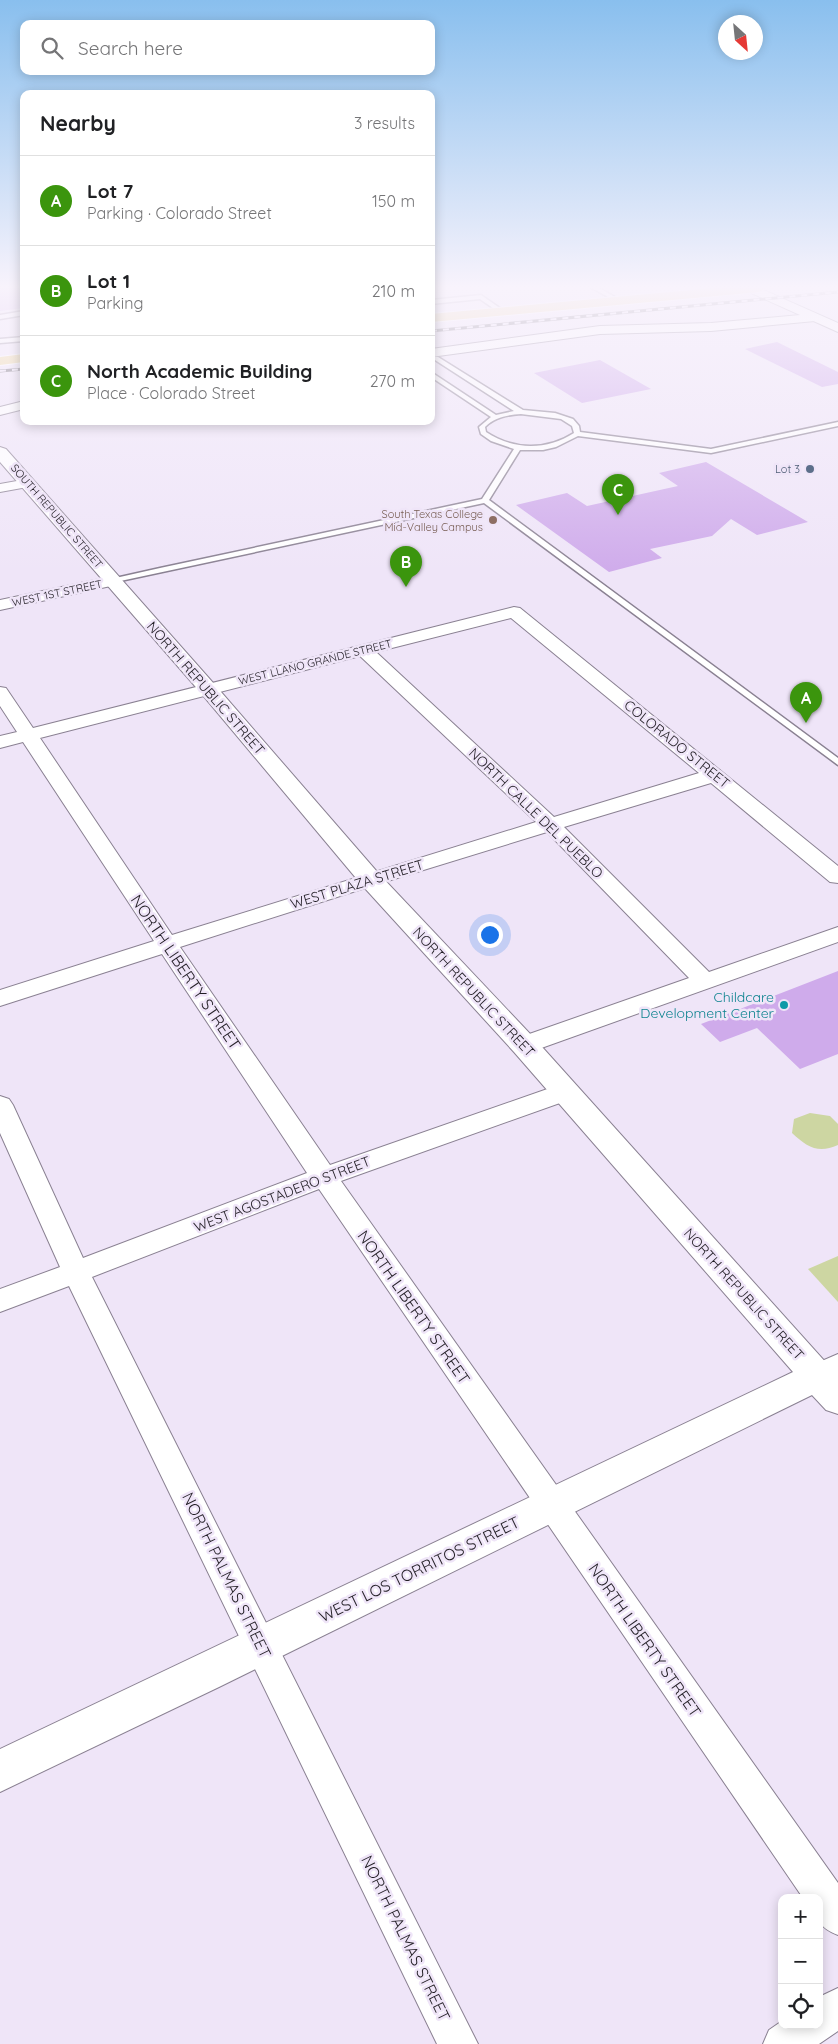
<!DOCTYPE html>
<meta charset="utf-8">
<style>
body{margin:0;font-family:Quicksand,sans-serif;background:#f6f6f6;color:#202124}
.controls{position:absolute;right:15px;bottom:15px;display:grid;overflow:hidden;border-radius:10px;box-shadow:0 2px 12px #0003}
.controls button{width:45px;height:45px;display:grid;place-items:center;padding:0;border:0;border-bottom:1px solid #e0e0e0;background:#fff;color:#202124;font:25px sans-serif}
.compass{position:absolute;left:718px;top:15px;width:45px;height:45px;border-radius:50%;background:#fff;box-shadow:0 2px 12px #0003;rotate:153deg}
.you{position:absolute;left:489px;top:934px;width:18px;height:18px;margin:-12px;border:4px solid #fff;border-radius:50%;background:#1a73e8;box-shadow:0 0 0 8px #1a73e833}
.badge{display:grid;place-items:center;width:32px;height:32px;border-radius:50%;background:#3b950d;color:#fff;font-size:16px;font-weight:700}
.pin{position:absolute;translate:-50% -41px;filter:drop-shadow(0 1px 2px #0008)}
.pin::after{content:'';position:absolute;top:26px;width:18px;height:15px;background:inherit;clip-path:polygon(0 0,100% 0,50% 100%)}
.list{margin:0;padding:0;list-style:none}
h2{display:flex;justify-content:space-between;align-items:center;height:65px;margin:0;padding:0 20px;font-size:21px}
h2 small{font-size:16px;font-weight:400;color:#757577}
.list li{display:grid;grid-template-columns:32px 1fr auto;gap:15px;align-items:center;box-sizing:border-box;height:90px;padding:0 20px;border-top:1px solid #e0e0e0}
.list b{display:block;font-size:19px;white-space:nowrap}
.list p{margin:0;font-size:16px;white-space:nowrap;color:#757577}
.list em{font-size:16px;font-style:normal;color:#757577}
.icon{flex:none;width:28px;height:28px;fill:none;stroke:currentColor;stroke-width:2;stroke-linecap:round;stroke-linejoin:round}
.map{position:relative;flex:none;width:838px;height:2044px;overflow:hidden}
.search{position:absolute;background:#fff;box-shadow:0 2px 12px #0003;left:20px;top:20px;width:415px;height:55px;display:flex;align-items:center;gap:12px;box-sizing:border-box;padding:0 18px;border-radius:10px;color:#757577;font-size:19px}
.panel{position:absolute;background:#fff;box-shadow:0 2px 12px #0003;left:20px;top:90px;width:415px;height:335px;border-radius:10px}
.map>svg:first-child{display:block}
.green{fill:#cdd6a2}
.building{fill:#cfabeb}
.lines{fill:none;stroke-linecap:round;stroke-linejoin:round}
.service-casing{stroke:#8a8192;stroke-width:3}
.minor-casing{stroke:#8a8192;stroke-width:2}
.tertiary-casing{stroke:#8a8192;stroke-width:2}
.primary-casing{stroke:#fff;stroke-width:2}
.service{fill:#fff;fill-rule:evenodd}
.minor{fill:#fff;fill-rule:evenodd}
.tertiary{fill:#fff;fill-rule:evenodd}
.primary{fill:#eed48c;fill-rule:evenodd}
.rail-casing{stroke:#58535d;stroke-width:3}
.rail{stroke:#efe5f8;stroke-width:2;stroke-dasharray:6;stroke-linecap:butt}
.service-dot{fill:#5c6f8a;stroke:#efe5f8;stroke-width:2}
.education-dot{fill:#8d6e63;stroke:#efe5f8;stroke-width:2}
.culture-dot{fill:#0f9aa8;stroke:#efe5f8;stroke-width:2}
.labels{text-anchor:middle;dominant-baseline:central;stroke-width:5;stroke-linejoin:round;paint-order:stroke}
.far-service-label{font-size:11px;fill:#4e5e75;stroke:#efe5f8;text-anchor:end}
.far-education-label{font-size:11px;fill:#785e54;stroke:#efe5f8;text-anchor:end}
.far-street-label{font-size:11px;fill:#221e25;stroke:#efe5f8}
.street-label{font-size:14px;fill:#221e25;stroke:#efe5f8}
.culture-label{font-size:14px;fill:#0d838f;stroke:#efe5f8;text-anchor:end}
.near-street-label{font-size:16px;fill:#221e25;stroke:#efe5f8}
</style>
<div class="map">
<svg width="838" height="2044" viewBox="0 0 838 2044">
<rect width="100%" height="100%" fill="#efe5f8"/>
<!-- green -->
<g class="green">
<path d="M810,1113L830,1116L838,1124V1145C818,1154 807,1147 792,1133L794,1119Z"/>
<polygon points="838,1256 838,1302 808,1269"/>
</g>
<!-- building -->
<g class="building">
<polygon points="0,288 24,288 24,308 0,311"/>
<polygon points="777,342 838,372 838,384 822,387 745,349"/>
<polygon points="600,360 651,389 582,403 534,373"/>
<polygon points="706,462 808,522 757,535 731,519 712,536 650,549 662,558 609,572 516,505 567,493 587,506 678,486 659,473"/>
<polygon points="838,971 838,1054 800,1069 757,1028 720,1042 701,1024"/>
</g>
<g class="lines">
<!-- service casing -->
<g class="service-casing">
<g id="service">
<polygon points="592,288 599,288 622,301 617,302"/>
<polygon points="481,295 504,311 504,313 500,313 480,299 431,304 431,300"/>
<polygon points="24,311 24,315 0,319 0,315"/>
<polygon points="24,337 24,341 0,343 0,339"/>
<path d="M431,356L438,357L523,410L555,413L573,419L579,426L580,432L711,449L838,422V426L711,453L578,436L556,447L543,450H520L489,500L838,758V765L484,503L111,583V579L160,568L482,499L514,449L491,441L481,434L479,427L491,417L431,377V372L496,415L514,411L435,360H431ZM521,414L561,419L572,426L574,433C546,451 513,450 486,432L485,427C495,417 508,415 521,414Z"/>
</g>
</g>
<!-- minor casing -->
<g class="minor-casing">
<g id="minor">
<polygon points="811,314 815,315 817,318 815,321 711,331 600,334 431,357 431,349 600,326 711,323"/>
<polygon points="24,401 24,409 0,415 0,407"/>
<polygon points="28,479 33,480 35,483 33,486 0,492 0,484"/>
<polygon points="114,576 122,581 120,584 0,610 0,600"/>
<path d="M514,607L520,608L838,866V883L830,882L711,783L564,827L709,972L838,927V942L533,1051L524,1053L515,1051L512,1045L515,1039L689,978L547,832L378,884L180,947L330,1165L556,1086L565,1083L574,1086L577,1092L574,1098L341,1181L838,1883V1935C816,1926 819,1920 819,1898H803L319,1189L92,1277L478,2044H437L69,1286L0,1312V1289L60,1267L0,1133V1096L9,1099L13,1105L83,1258L307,1173L162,954L0,1006V990L154,941L23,742L0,748V736L17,732L0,706V687L6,688L33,728ZM511,618L699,773L554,817L376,652ZM360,656L536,822L172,935L40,738Z"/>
<polygon points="838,1354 838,1380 818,1388 808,1385 803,1376 808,1367"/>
<polygon points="838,1988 838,2031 819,2044 763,2044 769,2030 782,2021 782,2025 819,2025 819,1997"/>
</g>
</g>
<!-- tertiary casing -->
<g class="tertiary-casing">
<g id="tertiary">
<polygon points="740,288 759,288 838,323 838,332"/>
<polygon points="0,447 6,449 215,685 379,874 534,1038 838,1376 838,1414 826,1410 812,1395 219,1687 0,1792 0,1749 793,1372 514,1052 361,884 201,693 0,462"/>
</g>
</g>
<!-- primary casing -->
<g class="primary-casing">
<g id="primary">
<polygon points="713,288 766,288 759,292 431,322 431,314"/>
<polygon points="24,354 24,362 0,365 0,357"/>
</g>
</g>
<!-- service -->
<use href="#service" class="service"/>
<!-- minor -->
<use href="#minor" class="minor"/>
<!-- tertiary -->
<use href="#tertiary" class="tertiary"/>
<!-- primary -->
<use href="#primary" class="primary"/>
<!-- rail casing -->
<g class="rail-casing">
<g id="rail">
<polyline points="431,331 838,292"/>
<polyline points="0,371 24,369"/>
</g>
</g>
<!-- rail -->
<use href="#rail" class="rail"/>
</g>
<!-- sky -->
<linearGradient id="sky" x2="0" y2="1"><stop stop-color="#89bfee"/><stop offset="0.5" stop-color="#f8f3fc"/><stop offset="1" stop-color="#f8f3fc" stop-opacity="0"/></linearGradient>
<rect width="838" height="574" fill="url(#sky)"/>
<!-- markers -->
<circle class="service-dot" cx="810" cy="469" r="5"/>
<circle class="education-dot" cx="493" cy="520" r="5"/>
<circle class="culture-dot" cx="784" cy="1005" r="5"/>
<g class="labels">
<!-- far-service labels -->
<g class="far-service-label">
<text x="800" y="469">Lot 3</text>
</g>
<!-- far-education labels -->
<g class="far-education-label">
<text x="483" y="514">South Texas College<tspan x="483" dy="13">Mid-Valley Campus</tspan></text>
</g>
<!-- far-street labels -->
<g class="far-street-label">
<text transform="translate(57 516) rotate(49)">SOUTH REPUBLIC STREET</text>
<text transform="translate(57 593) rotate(-12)">WEST 1ST STREET</text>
<text transform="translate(315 662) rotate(-14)">WEST LLANO GRANDE STREET</text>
</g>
<!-- street labels -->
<g class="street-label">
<text transform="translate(206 688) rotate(49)">NORTH REPUBLIC STREET</text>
<text transform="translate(677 744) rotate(39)">COLORADO STREET</text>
<text transform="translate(536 813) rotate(44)">NORTH CALLE DEL PUEBLO</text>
<text transform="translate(357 884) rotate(-17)">WEST PLAZA STREET</text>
<text transform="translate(474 992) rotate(47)">NORTH REPUBLIC STREET</text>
<text transform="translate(282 1194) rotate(-21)">WEST AGOSTADERO STREET</text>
<text transform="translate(744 1294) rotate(48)">NORTH REPUBLIC STREET</text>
</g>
<!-- culture labels -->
<g class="culture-label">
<text x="774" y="997">Childcare<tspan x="774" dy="16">Development Center</tspan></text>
</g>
<!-- near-street labels -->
<g class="near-street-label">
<text transform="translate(186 972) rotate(56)">NORTH LIBERTY STREET</text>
<text transform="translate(414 1307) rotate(55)">NORTH LIBERTY STREET</text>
<text transform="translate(419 1569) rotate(-26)">WEST LOS TORRITOS STREET</text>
<text transform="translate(227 1575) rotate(64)">NORTH PALMAS STREET</text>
<text transform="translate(645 1640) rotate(55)">NORTH LIBERTY STREET</text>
<text transform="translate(406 1938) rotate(64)">NORTH PALMAS STREET</text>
</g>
</g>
</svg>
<div class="controls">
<button>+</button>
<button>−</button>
<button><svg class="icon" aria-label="locate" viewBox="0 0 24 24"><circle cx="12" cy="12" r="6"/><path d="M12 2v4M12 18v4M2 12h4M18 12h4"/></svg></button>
</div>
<svg class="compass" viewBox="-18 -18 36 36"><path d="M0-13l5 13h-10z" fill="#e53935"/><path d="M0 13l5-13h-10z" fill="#757577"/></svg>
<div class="you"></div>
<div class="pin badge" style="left:806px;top:723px">A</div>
<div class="pin badge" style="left:406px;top:587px">B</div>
<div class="pin badge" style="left:618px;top:515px">C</div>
<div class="search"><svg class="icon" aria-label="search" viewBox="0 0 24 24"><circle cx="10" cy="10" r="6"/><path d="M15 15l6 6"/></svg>Search here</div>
<section class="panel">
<h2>Nearby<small>3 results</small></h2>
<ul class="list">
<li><span class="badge">A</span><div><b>Lot 7</b><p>Parking · Colorado Street</p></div><em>150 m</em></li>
<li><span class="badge">B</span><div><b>Lot 1</b><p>Parking</p></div><em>210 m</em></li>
<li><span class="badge">C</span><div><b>North Academic Building</b><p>Place · Colorado Street</p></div><em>270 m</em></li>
</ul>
</section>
</div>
